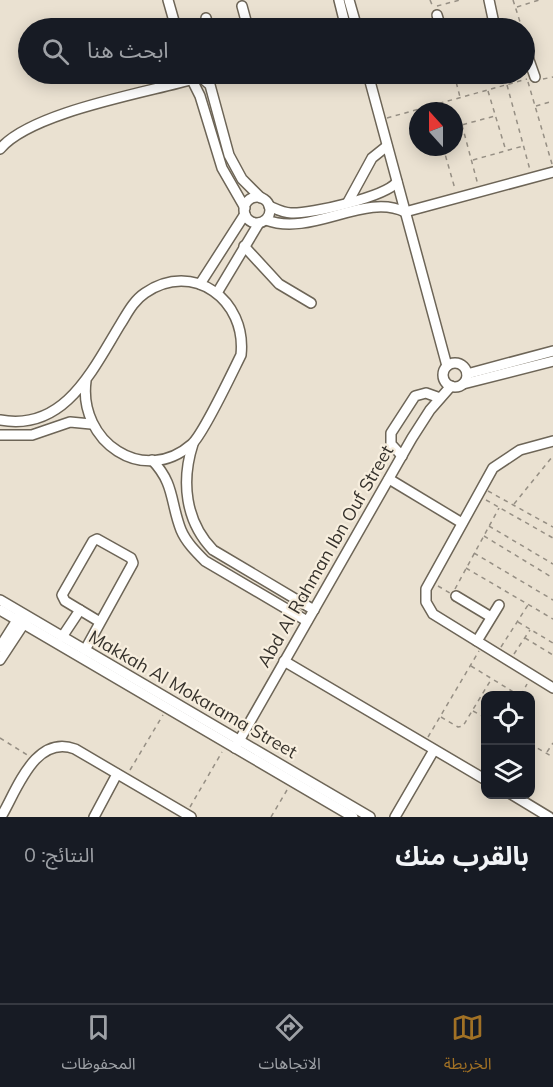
<!DOCTYPE html>
<html lang="ar">
<meta charset="utf-8">
<style>
body{margin:0;font-family:Mulish,"Noto Sans Arabic",sans-serif;background:#20242c;color:#f1f3f6;direction:rtl}
.controls{position:absolute;right:18px;bottom:18px;display:grid;overflow:hidden;border-radius:12px;box-shadow:0 3px 15px #0003}
.controls button{width:54px;height:54px;display:grid;place-items:center;padding:0;border:0;border-bottom:2px solid #363941;background:#171b24;color:#f1f3f6;font:30px sans-serif}
.compass{position:absolute;left:409px;top:102px;width:54px;height:54px;border-radius:50%;background:#171b24;box-shadow:0 3px 15px #0003;rotate:339deg}
.list{margin:0;padding:0;list-style:none}
h2{display:flex;justify-content:space-between;align-items:center;height:78px;margin:0;padding:0 24px;font-size:26px}
h2 small{font-size:20px;font-weight:400;color:#9ea1a6}
.icon{flex:none;width:33px;height:33px;fill:none;stroke:currentColor;stroke-width:2;stroke-linecap:round;stroke-linejoin:round}
.map{position:relative;flex:none;width:553px;height:817px;overflow:hidden;direction:ltr}
.search{position:absolute;background:#171b24;box-shadow:0 3px 15px #0003;left:18px;right:18px;top:18px;height:66px;display:flex;align-items:center;gap:15px;box-sizing:border-box;padding:0 21px;border-radius:33px;color:#9ea1a6;font-size:22px}
.sheet{height:186px;background:#171b24}
nav{display:flex;justify-content:space-around;align-items:center;box-sizing:border-box;height:84px;border-top:2px solid #363941;background:#171b24;font-size:16px;color:#9ea1a6}
nav a{display:grid;justify-items:center;gap:3px}
nav .on{color:#a17125}
.map>svg:first-child{display:block}
.lines{fill:none;stroke-linecap:round;stroke-linejoin:round}
.minor-casing{stroke:#6d6557;stroke-width:12}
.path{stroke:#968f84;stroke-width:1.5;stroke-dasharray:4.5 4.5;stroke-linecap:butt}
.minor{stroke:#fff;stroke-width:9}
.labels{text-anchor:middle;dominant-baseline:central;stroke-width:4.5;stroke-linejoin:round;paint-order:stroke}
.street-label{font-size:18px;fill:#36322c;stroke:#f7eede}
</style>
<div class="map">
<svg width="553" height="817" viewBox="0 0 553 817">
<rect width="100%" height="100%" fill="#eae1d1"/>
<g class="lines">
<!-- minor casing -->
<g class="minor-casing">
<g id="minor">
<polyline points="168,0 176,28"/>
<polyline points="339,0 346,28"/>
<polyline points="349,0 357,28"/>
<polyline points="489,0 495,28"/>
<polyline points="242,6 248,28"/>
<polyline points="437,15 441,28"/>
<polyline points="206,18 209,28"/>
<polyline points="524,46 535,77"/>
<polyline points="368,74 447,366"/>
<polyline points="190,76 200,96 222,168 245,208"/>
<path d="M0,149C31,112 145,93 194,79H203L210,85L229,155L242,179L261,198"/>
<circle cx="257" cy="210" r="13"/>
<polyline points="348,202 372,158 387,146"/>
<path d="M269,206C276,209 283,213 291,213C311,214 385,197 397,182"/>
<path d="M266,220C312,237 365,192 405,212L553,172"/>
<polyline points="244,246 279,284 311,303"/>
<polyline points="200,284 245,214"/>
<polyline points="217,293 259,223"/>
<circle cx="455" cy="375" r="12"/>
<polyline points="467,374 553,351"/>
<polyline points="463,384 553,361"/>
<path d="M0,420C64,432 92,371 120,325C127,314 133,301 145,293C193,260 247,300 241,355C232,373 204,433 192,444C143,487 78,441 86,381"/>
<polyline points="0,435 32,435 70,422 91,424"/>
<polyline points="553,441 520,450 493,468 426,589 426,602 433,614 553,688"/>
<path d="M193,444C181,481 185,521 213,550L314,610"/>
<polyline points="402,456 391,444 391,433 415,396 426,393 440,398"/>
<path d="M152,460C175,484 170,502 181,530C186,542 196,552 205,561L307,621"/>
<polyline points="389,479 462,523"/>
<polyline points="456,596 491,617"/>
<polyline points="0,600 370,817"/>
<polyline points="0,610 353,817"/>
<polyline points="62,637 80,610"/>
<polyline points="477,641 499,605"/>
<polyline points="0,647 19,617"/>
<polyline points="85,650 133,563 131,558 97,539 93,541 62,595 65,601 100,622"/>
<polyline points="0,660 27,619"/>
<polyline points="284,661 486,780"/>
<polyline points="235,748 412,438 430,410 451,386"/>
<polyline points="511,794 549,817"/>
<path d="M1,817C17,790 35,734 75,749L191,817"/>
<polyline points="94,817 117,774"/>
<polyline points="395,817 434,750"/>
</g>
</g>
<!-- path -->
<g class="path">
<polyline points="430,0 433,7"/>
<polyline points="513,0 522,28"/>
<polyline points="437,6 460,0"/>
<polyline points="517,7 539,0"/>
<polyline points="454,74 460,97"/>
<polyline points="455,79 474,74"/>
<polyline points="543,79 553,77"/>
<polyline points="528,82 552,164"/>
<polyline points="507,85 530,170"/>
<polyline points="488,91 506,151"/>
<polyline points="536,106 553,101"/>
<polyline points="387,118 527,79"/>
<polyline points="462,125 478,185"/>
<polyline points="454,127 495,116"/>
<polyline points="443,147 455,189"/>
<polyline points="473,160 523,146"/>
<polyline points="488,491 553,527"/>
<polyline points="486,500 553,538"/>
<polyline points="514,504 553,456"/>
<polyline points="489,526 553,564"/>
<polyline points="484,536 553,578"/>
<polyline points="474,553 553,600"/>
<polyline points="466,568 553,619"/>
<polyline points="438,586 450,593"/>
<polyline points="455,589 499,508"/>
<polyline points="518,622 553,643"/>
<polyline points="525,638 553,655"/>
<polyline points="501,647 528,605"/>
<polyline points="514,654 530,630"/>
<polyline points="471,666 520,696"/>
<polyline points="521,695 527,684"/>
<polyline points="473,711 486,718"/>
<polyline points="441,717 458,727 463,726 492,678"/>
<polyline points="428,737 479,651"/>
<polyline points="0,738 29,756"/>
<polyline points="530,744 553,757"/>
<polyline points="547,752 553,743"/>
<polyline points="130,770 163,715"/>
<polyline points="190,807 222,752"/>
<polyline points="271,817 287,790"/>
</g>
<!-- minor -->
<use href="#minor" class="minor"/>
</g>
<g class="labels">
<!-- street labels -->
<g class="street-label">
<text transform="translate(325 556) rotate(-60)">Abd Al Rahman Ibn Ouf Street</text>
<text transform="translate(193 694) rotate(30)">Makkah Al Mokarama Street</text>
</g>
</g>
</svg>
<div class="controls">
<button><svg class="icon" aria-label="locate" viewBox="0 0 24 24"><circle cx="12" cy="12" r="6"/><path d="M12 2v4M12 18v4M2 12h4M18 12h4"/></svg></button>
<button><svg class="icon" aria-label="layers" viewBox="0 0 24 24"><path d="M12 4l9 5-9 5-9-5zM3 14l9 5 9-5"/></svg></button>
</div>
<svg class="compass" viewBox="-18 -18 36 36"><path d="M0-13l5 13h-10z" fill="#e53935"/><path d="M0 13l5-13h-10z" fill="#9ea1a6"/></svg>
<div class="search"><svg class="icon" aria-label="search" viewBox="0 0 24 24"><circle cx="10" cy="10" r="6"/><path d="M15 15l6 6"/></svg>ابحث هنا</div>
</div>
<section class="sheet">
<h2>بالقرب منك<small>النتائج: 0</small></h2>
<ul class="list">
</ul>
</section>
<nav>
<a class="on"><svg class="icon" aria-label="map" viewBox="0 0 24 24"><path d="M3 6l6-2 6 2 6-2v14l-6 2-6-2-6 2zM9 4v14M15 6v14"/></svg>الخريطة</a>
<a><svg class="icon" aria-label="directions" viewBox="0 0 24 24"><path d="M12 3l9 9-9 9-9-9zM9 14v-3h6M13 9l2 2-2 2"/></svg>الاتجاهات</a>
<a><svg class="icon" aria-label="saved" viewBox="0 0 24 24"><path d="M7 4h10v16l-5-4-5 4z"/></svg>المحفوظات</a>
</nav>
